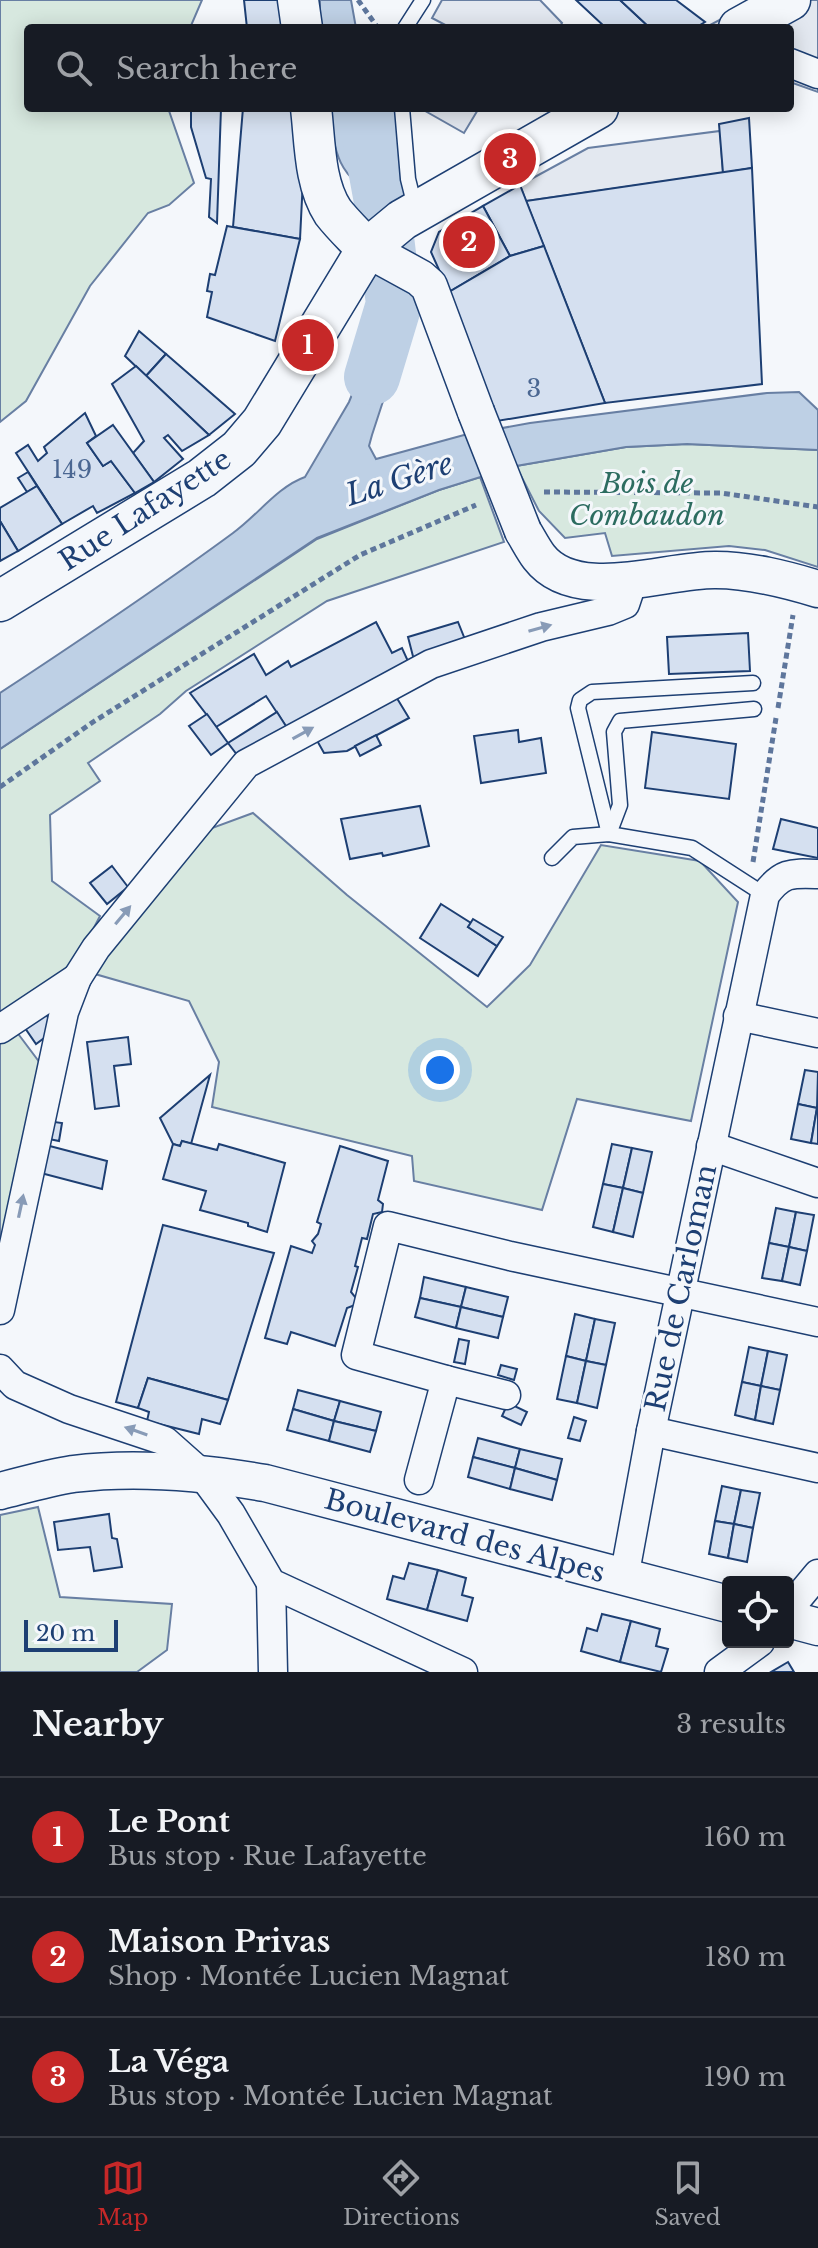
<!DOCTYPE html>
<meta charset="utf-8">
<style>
body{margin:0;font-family:"Libre Baskerville",serif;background:#20242c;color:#f1f3f6}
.controls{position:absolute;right:24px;bottom:24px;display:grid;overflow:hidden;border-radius:8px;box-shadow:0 4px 20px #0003}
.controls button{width:72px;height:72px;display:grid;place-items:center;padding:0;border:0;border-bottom:2px solid #363941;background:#171b24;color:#f1f3f6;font:40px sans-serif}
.scale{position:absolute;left:24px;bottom:20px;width:94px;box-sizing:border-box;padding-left:8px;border:4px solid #1d3f73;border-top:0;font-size:22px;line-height:28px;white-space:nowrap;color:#1d3f73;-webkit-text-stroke:6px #f4f7fb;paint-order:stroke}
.you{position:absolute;left:440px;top:1070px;width:28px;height:28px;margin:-20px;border:6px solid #fff;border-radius:50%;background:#1a73e8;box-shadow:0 0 0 12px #1a73e833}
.badge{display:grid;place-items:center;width:52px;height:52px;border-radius:50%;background:#c62828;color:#fff;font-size:26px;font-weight:700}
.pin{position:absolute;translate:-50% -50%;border:4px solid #fff;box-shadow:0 2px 8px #0006}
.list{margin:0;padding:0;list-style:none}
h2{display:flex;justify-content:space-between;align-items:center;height:104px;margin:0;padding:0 32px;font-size:34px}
h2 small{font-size:26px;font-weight:400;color:#9ea1a6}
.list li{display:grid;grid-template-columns:52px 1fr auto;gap:24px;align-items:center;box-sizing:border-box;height:120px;padding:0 32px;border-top:2px solid #363941}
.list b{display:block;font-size:30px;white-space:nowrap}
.list p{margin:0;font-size:26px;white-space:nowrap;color:#9ea1a6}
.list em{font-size:26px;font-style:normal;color:#9ea1a6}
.icon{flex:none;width:44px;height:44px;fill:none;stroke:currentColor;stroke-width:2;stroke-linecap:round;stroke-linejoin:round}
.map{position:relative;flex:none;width:818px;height:1672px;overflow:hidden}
.search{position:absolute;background:#171b24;box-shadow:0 4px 20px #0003;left:24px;right:24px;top:24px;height:88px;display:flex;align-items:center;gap:20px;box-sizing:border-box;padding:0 28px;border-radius:8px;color:#9ea1a6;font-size:30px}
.sheet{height:464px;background:#171b24}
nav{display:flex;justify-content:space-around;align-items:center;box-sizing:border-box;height:112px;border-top:2px solid #363941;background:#171b24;font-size:22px;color:#9ea1a6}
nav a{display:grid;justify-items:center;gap:4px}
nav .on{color:#c62828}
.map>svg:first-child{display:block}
.green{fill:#d7e8df;stroke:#687fa3;stroke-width:2}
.parking{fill:#e3e8f0;stroke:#687fa3;stroke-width:2}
.water{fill:#bed0e5;stroke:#687fa3;stroke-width:2}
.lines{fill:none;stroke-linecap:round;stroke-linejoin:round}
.river{stroke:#bed0e5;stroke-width:56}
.building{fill:#d5e0f0;stroke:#1d3f73;stroke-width:2}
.service-casing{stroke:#1d3f73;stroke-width:17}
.minor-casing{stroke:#1d3f73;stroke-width:31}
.tertiary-casing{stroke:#1d3f73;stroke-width:39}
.secondary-casing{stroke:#1d3f73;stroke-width:43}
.path{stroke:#5e769c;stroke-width:5;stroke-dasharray:6 4;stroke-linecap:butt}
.service{stroke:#f4f7fb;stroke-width:14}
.minor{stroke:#f4f7fb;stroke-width:28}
.tertiary{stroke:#f4f7fb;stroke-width:36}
.secondary{stroke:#f4f7fb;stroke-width:40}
.tertiary-bridge-casing{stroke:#1d3f73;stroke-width:39;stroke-linecap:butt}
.tertiary-bridge{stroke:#f4f7fb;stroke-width:36}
.oneway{fill:#889bb7}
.labels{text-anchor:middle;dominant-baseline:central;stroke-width:6;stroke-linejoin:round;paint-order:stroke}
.number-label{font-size:24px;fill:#4b6792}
.park-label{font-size:28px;font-style:italic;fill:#2c6c60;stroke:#f4f7fb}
.street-label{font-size:28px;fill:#1d3f73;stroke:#f4f7fb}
.water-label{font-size:30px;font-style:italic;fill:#1d3f73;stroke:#f4f7fb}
</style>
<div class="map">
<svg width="818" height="1672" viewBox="0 0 818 1672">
<rect width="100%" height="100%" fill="#f4f7fb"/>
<!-- green -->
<g class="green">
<polygon points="0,0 202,0 190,28 28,28 28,108 168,108 194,183 169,205 148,213 90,286 26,401 0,422"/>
<polygon points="687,444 818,450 818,567 765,550 729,546 612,556 605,533 565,538 539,511 516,466 626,447"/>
<polygon points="480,477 504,542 327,601 186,691 160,714 88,763 100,781 50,815 52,881 100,916 73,968 0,1013 0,749 317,539 439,490"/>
<polygon points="253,813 347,895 487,1007 530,965 601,845 700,861 738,902 691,1121 577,1099 542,1210 414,1181 412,1156 212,1107 219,1062 189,1001 95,974 103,958 212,828"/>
<polygon points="16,1031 43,1067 0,1268 0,1040"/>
<polygon points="38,1507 60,1597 172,1604 167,1650 137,1672 0,1672 0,1515"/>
</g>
<!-- parking -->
<g class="parking">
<polygon points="442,0 540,0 562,23 559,28 451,28 432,18"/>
<polygon points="757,0 818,0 818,92 790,82 790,28 708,26"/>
<polygon points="420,108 479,108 464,133"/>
<polygon points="720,131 723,173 526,201 520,185 588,148"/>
</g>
<!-- water -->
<g class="water">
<polygon points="320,0 351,0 356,28 320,28"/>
<path d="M329,108H370L384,187L381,196C337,180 334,150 329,108Z"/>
<path d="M389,304H396L404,337L372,435L369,446L376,459L464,435L530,423L767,393L799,392L818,410V450L687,444L626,447L516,466L439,490L317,538L0,749V693C79,641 157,589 233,533C257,516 277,487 305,477L349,402Z"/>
</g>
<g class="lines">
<!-- river -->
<polyline class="river" points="365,108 381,196 394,304 372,377"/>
</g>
<!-- building -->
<g class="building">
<polygon points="244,0 279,0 283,28 247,28"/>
<polygon points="576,0 620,0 650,28 606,28"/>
<polygon points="620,0 676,0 705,22 695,28 650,28"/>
<polygon points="191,108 221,108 217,223 209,217 211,179 206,178 191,127"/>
<polygon points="243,108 293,108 303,179 300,239 233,227"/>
<polygon points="749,118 752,168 723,173 719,124"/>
<polygon points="752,168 762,384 605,403 526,201"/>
<polygon points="520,185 544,246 510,256 483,206"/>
<polygon points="483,206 510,256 449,292 431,252 439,232"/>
<polygon points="227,226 300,239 275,341 207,317 212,292 207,291 210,274 215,275"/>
<polygon points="544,246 605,403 497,421 449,292 510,256"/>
<polygon points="139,331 166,354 146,376 125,356"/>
<polygon points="166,354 235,414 209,435 146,376"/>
<polygon points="136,366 209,435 182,451 168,435 164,438 183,459 154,482 133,453 144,441 112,384"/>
<polygon points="85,413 96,436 87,443 103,466 111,461 135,493 97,513 93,506 62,524 16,453 28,445 38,461 47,453 44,447"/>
<polygon points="113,425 154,482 135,493 111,461 103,466 87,443"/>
<polygon points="28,472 37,486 27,492 18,478"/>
<polygon points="37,486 62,524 18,551 0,521 0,508"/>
<polygon points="0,521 18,551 0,561"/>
<polygon points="376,622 392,653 402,648 412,670 291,734 266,696 216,727 190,693 254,654 266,675 288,661 291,667"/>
<polygon points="458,622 468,647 416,668 408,637"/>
<polygon points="748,633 750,671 669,674 667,637"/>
<polygon points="395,695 409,718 347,751 324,753 315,737"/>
<polygon points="277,712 291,734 241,760 228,743"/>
<polygon points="207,714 228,743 211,755 189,726"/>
<polygon points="518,730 519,742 541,738 546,773 481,783 474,736"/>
<polygon points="652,732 736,744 729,799 645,788"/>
<polygon points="376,735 381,745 360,756 355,746"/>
<polygon points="420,806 429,846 383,856 382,853 350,859 341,819"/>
<polygon points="781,819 818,828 818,858 773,849"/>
<polygon points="112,866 128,887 107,904 90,883"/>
<polygon points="441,904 471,923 468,927 497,946 478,976 420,938"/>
<polygon points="473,919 503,937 497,946 468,927"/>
<polygon points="46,1014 55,1030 36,1044 25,1028"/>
<polygon points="128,1037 131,1064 114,1066 119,1106 95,1109 87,1042"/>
<polygon points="805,1070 818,1072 817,1108 798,1104"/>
<polygon points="210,1075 191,1144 182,1141 180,1146 173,1144 160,1118"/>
<polygon points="798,1104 817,1108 811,1143 791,1139"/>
<polygon points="817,1108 818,1108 818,1144 811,1143"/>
<polygon points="47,1121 62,1123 59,1141 44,1138"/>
<polygon points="182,1141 217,1150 219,1144 285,1163 267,1232 248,1226 248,1223 200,1210 206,1191 163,1179 173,1144 180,1146"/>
<polygon points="42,1144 107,1161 102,1189 37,1172"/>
<polygon points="612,1144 632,1148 623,1188 603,1184"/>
<polygon points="340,1146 388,1161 378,1200 383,1204 382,1212 373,1214 367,1239 362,1238 355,1266 358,1267 351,1292 356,1298 355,1305 347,1308 335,1346 291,1332 287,1344 265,1338 291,1246 312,1253 315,1245 312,1241 318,1234 321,1224 317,1222"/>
<polygon points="632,1148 652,1152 643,1193 623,1188"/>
<polygon points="603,1184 623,1188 613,1232 593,1227"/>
<polygon points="623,1188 643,1193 633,1237 613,1232"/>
<polygon points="776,1208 796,1212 789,1247 769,1243"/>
<polygon points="796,1212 814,1215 807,1251 789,1247"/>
<polygon points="163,1225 274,1253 228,1400 148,1378 138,1408 116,1402"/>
<polygon points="769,1243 789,1247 782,1281 762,1278"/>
<polygon points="789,1247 807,1251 800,1285 782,1281"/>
<polygon points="424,1277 466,1287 461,1307 420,1298"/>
<polygon points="466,1287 508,1297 503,1317 461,1307"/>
<polygon points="420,1298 461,1307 456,1328 415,1317"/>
<polygon points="461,1307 503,1317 498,1338 456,1328"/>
<polygon points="575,1314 595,1319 586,1361 566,1356"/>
<polygon points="595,1319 615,1323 606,1365 586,1361"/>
<polygon points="459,1339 469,1341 465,1364 454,1362"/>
<polygon points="749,1347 768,1351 761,1386 742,1382"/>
<polygon points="768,1351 787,1355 780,1390 761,1386"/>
<polygon points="566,1356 586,1361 577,1403 557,1399"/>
<polygon points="586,1361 606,1365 597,1408 577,1403"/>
<polygon points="501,1365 517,1369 514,1380 498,1375"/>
<polygon points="148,1378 228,1400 220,1424 202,1419 199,1434 147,1421 149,1412 138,1408"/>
<polygon points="742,1382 761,1386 755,1420 735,1415"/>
<polygon points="761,1386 780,1390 773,1424 755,1420"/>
<polygon points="298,1390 340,1401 334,1421 293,1409"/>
<polygon points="340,1401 381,1412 376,1431 334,1421"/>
<polygon points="508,1403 527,1412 521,1425 502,1416"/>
<polygon points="293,1409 334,1421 329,1441 287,1430"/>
<polygon points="574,1417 586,1421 580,1441 568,1438"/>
<polygon points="334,1421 376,1431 370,1452 329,1441"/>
<polygon points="478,1438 520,1449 515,1468 473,1457"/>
<polygon points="520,1449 562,1459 557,1480 515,1468"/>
<polygon points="473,1457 515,1468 510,1489 468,1477"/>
<polygon points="515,1468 557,1480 552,1500 510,1489"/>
<polygon points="722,1486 741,1490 734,1524 715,1521"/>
<polygon points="741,1490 760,1493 753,1528 734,1524"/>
<polygon points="109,1514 112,1538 117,1539 122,1567 94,1571 90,1547 58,1550 54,1522"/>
<polygon points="715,1521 734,1524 728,1558 709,1554"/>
<polygon points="734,1524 753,1528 747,1562 728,1558"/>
<polygon points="409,1563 438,1570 427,1610 387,1599 393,1576 404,1579"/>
<polygon points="438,1570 466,1578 462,1595 473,1598 467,1621 427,1610"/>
<polygon points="602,1614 631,1621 620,1662 581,1651 587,1628 597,1631"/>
<polygon points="631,1621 660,1629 656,1646 668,1649 661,1672 620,1662"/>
<polygon points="788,1662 794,1672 771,1672"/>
</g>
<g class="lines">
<!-- service casing -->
<g class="service-casing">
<g id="service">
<polyline points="405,28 423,0"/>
<polyline points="402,108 408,179 415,207"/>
<polyline points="609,834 578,708 580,700 592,692 753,683"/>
<polyline points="609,834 620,805 614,732 620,721 754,709"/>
<polyline points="552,858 573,837 609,834 692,848 765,895"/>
</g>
</g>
<!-- minor casing -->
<g class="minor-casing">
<g id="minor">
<polyline points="790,63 818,74"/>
<polyline points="738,1016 818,1033"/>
<polyline points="0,1029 77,978"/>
<polyline points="711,1146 818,1183"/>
<polyline points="0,1310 64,1012 77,978 96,948 246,764 431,664 541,627 608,611 625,604 633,580"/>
<polyline points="0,1369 15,1385 69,1409 165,1441 201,1473 231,1514 271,1583 463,1672"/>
<polyline points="446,1380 506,1395"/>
<polyline points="651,1431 818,1468"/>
<polyline points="419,1480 446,1380 356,1355 388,1226 510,1256 818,1322"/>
<path d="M624,1578L651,1431L765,895C782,872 791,873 818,874"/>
<polyline points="271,1583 273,1672"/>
<polyline points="788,1610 818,1574"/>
<polyline points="719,1672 760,1642"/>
</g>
</g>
<!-- tertiary casing -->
<g class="tertiary-casing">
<g id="tertiary">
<polyline points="367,249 420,278 429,286 476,412"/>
<path d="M523,531C528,539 533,549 539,557C576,605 666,569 716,570C750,570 785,579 818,589"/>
<path d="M0,1491C24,1485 48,1478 73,1474C136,1466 202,1472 265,1483L728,1604"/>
<polyline points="788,1619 818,1627"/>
</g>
</g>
<!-- secondary casing -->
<g class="secondary-casing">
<g id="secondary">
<polyline points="298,0 302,28"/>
<polyline points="739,28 790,0"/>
<path d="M311,108C315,141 314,183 333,212C343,225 356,237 367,249"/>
<polyline points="0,601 202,478 239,449 262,422 367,249 402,220 598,108"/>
</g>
</g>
<!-- path -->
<g class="path">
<polyline points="358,0 378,28"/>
<polyline points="544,492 721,493 818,507"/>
<polyline points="778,708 793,615"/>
<polyline points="0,787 93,722 360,555 476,505"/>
<polyline points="753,862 776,718"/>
</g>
<!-- service -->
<use href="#service" class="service"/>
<!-- minor -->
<use href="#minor" class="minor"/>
<!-- tertiary -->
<use href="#tertiary" class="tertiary"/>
<!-- secondary -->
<use href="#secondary" class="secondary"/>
<!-- tertiary-bridge casing -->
<g class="tertiary-bridge-casing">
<polyline id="tertiary-bridge" points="476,412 523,531"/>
</g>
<!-- tertiary-bridge -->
<use href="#tertiary-bridge" class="tertiary-bridge"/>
</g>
<!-- one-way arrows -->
<defs><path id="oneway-solid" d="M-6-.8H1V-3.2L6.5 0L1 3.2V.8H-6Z" transform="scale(2)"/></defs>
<g class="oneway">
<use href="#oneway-solid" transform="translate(540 628) rotate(-16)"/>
<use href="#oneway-solid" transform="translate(303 733) rotate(-29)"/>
<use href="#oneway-solid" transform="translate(123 915) rotate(-50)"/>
<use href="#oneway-solid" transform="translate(21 1206) rotate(-78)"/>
<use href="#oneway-solid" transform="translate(136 1431) rotate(-161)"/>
</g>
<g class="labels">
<!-- number labels -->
<g class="number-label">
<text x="534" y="388">3</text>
<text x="72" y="469">149</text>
</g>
<!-- park labels -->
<g class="park-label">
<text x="647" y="483">Bois de<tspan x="647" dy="32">Combaudon</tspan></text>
</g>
<!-- street labels -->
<g class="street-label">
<text transform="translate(145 510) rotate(-33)">Rue Lafayette</text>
<text transform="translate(681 1288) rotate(-78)">Rue de Carloman</text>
<text transform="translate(465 1536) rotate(15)">Boulevard des Alpes</text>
</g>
<!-- water labels -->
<g class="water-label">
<text transform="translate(399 479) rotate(-18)">La Gère</text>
</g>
</g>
</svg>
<div class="controls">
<button><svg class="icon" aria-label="locate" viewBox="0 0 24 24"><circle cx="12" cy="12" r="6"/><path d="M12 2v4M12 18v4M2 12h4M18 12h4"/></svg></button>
</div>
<div class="scale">20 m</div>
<div class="you"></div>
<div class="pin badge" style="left:308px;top:345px">1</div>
<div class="pin badge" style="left:469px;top:242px">2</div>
<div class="pin badge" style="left:510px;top:159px">3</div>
<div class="search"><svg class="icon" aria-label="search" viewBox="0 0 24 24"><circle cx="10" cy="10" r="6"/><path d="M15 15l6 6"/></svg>Search here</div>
</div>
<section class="sheet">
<h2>Nearby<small>3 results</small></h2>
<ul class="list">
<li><span class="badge">1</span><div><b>Le Pont</b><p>Bus stop · Rue Lafayette</p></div><em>160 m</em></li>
<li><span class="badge">2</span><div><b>Maison Privas</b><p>Shop · Montée Lucien Magnat</p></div><em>180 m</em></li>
<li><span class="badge">3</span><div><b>La Véga</b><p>Bus stop · Montée Lucien Magnat</p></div><em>190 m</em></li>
</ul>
</section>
<nav>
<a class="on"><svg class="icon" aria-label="map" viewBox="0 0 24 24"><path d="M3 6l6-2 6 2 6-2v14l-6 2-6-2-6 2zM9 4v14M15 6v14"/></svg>Map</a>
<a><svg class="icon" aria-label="directions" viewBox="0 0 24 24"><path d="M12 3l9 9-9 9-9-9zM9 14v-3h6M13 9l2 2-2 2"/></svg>Directions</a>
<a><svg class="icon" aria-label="saved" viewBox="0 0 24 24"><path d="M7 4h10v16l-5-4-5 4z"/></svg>Saved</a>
</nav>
